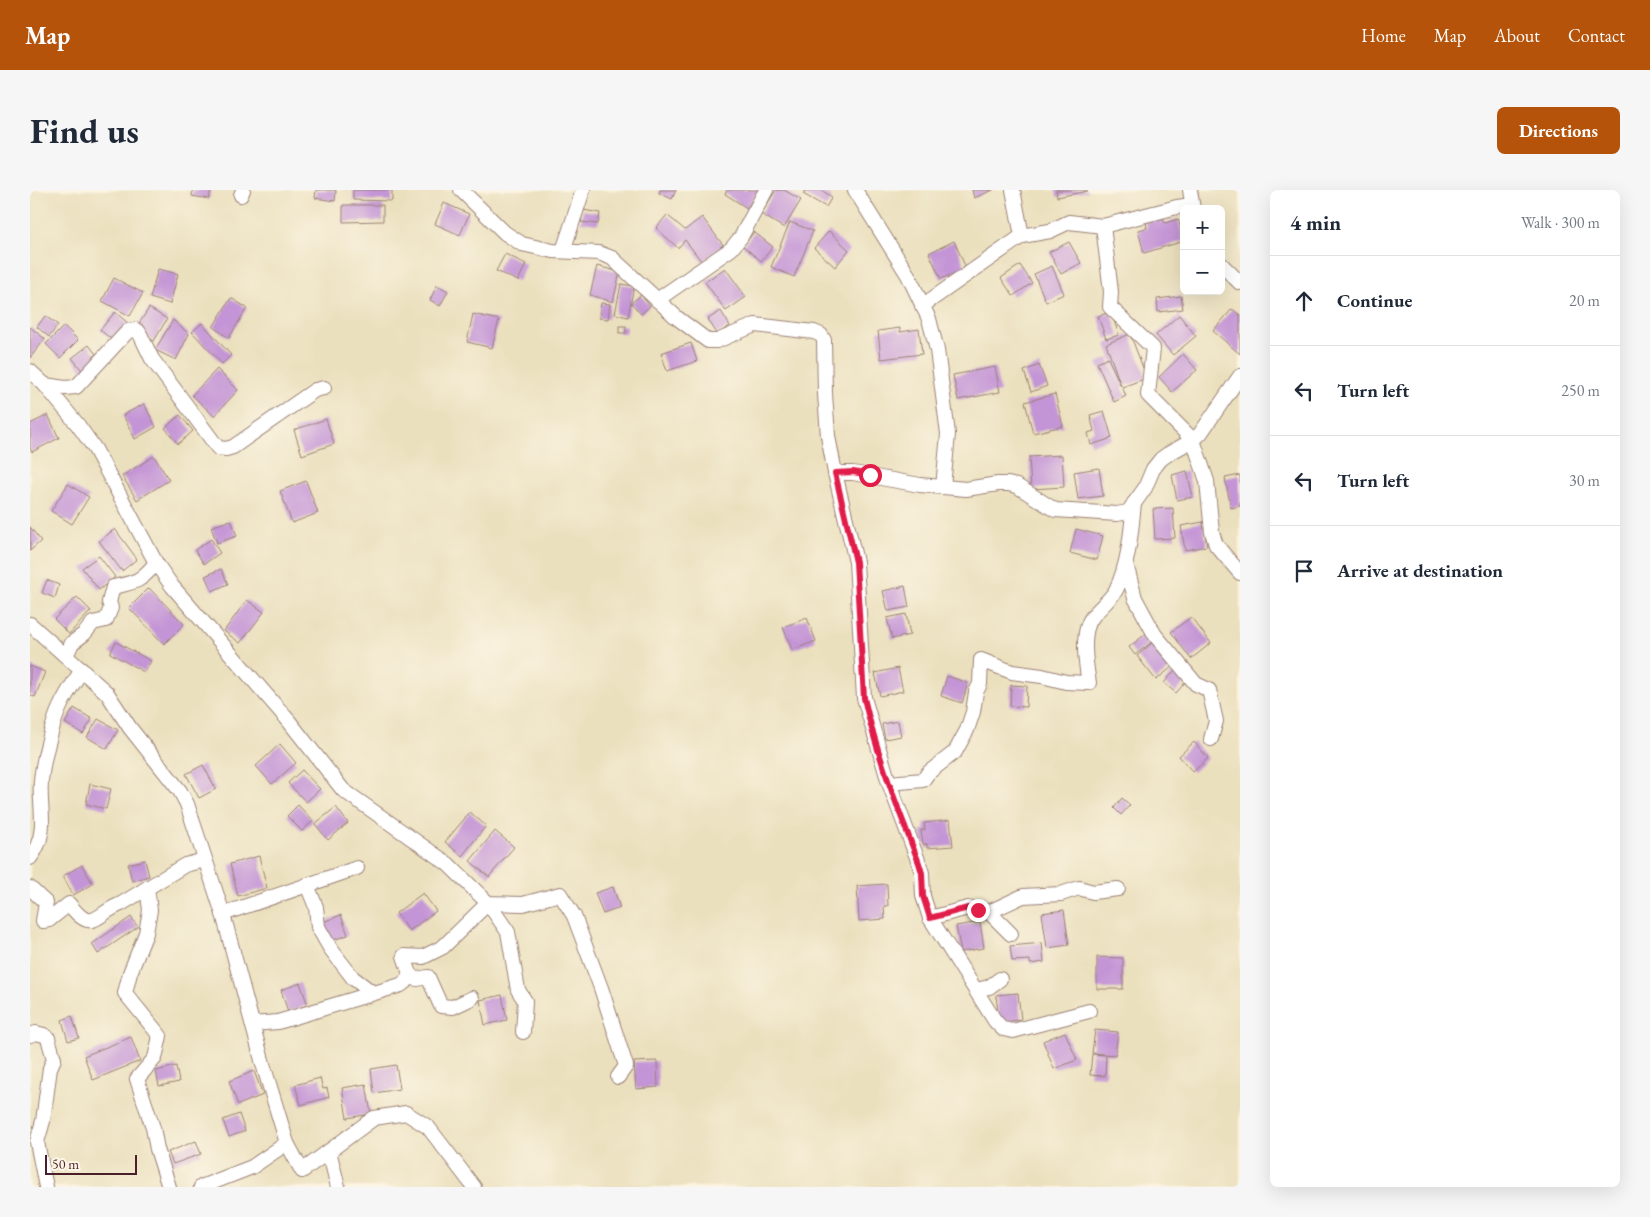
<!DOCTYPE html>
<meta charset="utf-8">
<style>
body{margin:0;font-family:"EB Garamond",serif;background:#f6f6f7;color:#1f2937}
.controls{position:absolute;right:15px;top:15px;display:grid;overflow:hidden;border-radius:8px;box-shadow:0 5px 20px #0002}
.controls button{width:45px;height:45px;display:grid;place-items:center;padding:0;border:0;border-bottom:1px solid #e0e1e3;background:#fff;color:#1f2937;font:25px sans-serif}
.scale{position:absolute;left:15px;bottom:12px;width:92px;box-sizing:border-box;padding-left:5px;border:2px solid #4a1f2b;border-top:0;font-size:14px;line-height:18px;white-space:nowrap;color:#4a1f2b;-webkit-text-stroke:4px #fcf5e5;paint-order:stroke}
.stop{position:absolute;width:15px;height:15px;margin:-11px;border:4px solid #e11d48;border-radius:50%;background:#fff}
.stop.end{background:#e11d48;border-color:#fff;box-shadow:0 1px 5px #0008}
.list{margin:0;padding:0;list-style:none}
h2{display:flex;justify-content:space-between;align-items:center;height:65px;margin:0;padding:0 20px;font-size:21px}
h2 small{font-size:16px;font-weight:400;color:#747a83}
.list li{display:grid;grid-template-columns:32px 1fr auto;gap:15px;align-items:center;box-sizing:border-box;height:90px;padding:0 20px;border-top:1px solid #e0e1e3}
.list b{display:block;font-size:19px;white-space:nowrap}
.list em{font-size:16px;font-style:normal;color:#747a83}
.icon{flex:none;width:28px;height:28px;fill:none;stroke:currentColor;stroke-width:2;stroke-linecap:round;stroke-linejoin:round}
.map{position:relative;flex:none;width:1210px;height:997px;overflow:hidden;border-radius:8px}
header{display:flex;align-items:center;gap:30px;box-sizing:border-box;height:70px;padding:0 25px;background:#b45309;color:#fff}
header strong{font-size:24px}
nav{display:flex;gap:28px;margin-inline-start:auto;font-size:18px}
.intro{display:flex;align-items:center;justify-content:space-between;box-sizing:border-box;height:120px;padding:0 30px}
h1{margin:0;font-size:35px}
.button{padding:12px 22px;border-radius:8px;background:#b45309;color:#fff;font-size:18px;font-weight:700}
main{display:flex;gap:30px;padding:0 30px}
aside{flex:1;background:#fff;border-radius:8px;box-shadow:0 5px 20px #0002}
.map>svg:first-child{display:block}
.building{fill:#c495d6}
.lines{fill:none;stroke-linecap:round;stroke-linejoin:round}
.minor-casing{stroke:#9a8074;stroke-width:16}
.minor{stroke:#fff;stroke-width:14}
.route{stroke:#e11d48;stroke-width:6}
</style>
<header>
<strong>Map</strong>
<nav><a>Home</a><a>Map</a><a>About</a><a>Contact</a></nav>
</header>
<div class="intro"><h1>Find us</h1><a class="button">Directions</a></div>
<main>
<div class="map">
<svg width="1210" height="997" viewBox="0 0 1210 997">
<rect width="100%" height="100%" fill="#fcf5e5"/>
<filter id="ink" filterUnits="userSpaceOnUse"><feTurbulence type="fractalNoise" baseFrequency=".02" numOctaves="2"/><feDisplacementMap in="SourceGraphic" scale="10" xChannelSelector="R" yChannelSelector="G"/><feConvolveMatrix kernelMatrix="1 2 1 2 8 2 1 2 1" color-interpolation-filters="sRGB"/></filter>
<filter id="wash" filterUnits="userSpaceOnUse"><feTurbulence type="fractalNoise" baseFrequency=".0096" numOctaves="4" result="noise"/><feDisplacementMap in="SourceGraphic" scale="20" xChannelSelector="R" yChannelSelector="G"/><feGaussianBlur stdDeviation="1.12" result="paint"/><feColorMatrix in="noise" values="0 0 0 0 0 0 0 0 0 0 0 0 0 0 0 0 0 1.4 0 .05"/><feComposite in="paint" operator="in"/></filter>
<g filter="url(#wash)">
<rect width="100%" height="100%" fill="#ebe0be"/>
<g id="blocks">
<!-- building -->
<g class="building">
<polygon points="163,0 181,0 179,9 162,6"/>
<polygon points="286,0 306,0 305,11 285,8"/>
<polygon points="323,0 362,0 362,11 323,10"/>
<polygon points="630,0 646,0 642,9 629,3"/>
<polygon points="697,0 729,0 717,18 695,4"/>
<polygon points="746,0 754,0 771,10 754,38 731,24"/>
<polygon points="776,0 791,0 802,7 796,17 773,4"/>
<polygon points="942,0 963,0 944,8"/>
<polygon points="1026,0 1057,0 1058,1 1027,7"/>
<polygon points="414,13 439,24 430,45 405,34"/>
<polygon points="313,15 353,15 353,31 313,32"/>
<polygon points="553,20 570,23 568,34 551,32"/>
<polygon points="637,25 655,40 672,27 693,55 672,72 655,50 648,58 626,38"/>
<polygon points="1133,28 1135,33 1148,29 1154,51 1114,63 1108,40 1117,38 1116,33"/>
<polygon points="760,32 783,41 764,87 741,77"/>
<polygon points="799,41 819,60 805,77 784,58"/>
<polygon points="724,42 743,57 731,71 713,56"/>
<polygon points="924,51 936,78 911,89 899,63"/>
<polygon points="1039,52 1051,73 1031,84 1019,62"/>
<polygon points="475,64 496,74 488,91 466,81"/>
<polygon points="990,75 1002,93 983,106 971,88"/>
<polygon points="567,76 590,82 583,112 560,105"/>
<polygon points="1022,76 1034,104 1016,112 1004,84"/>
<polygon points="695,78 716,107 696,121 675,92"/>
<polygon points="128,79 148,84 140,114 120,108"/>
<polygon points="84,88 113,103 100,126 72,111"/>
<polygon points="591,94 604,96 598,127 585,124"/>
<polygon points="407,95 418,101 410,116 400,110"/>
<polygon points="611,105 620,116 611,124 601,113"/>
<polygon points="1151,106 1153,119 1128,122 1127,109"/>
<polygon points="201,108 217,118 199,148 183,137"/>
<polygon points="571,113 580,114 578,129 569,128"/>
<polygon points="119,118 137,129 124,151 105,140"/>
<polygon points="1202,119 1210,125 1210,164 1183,141"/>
<polygon points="691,121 700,136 687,144 678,129"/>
<polygon points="85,122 99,134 85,152 70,140"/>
<polygon points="1081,122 1089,145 1076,149 1068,126"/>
<polygon points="443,124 469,130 462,158 437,152"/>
<polygon points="1149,125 1166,146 1143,165 1126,145"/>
<polygon points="15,126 28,135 19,147 7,137"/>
<polygon points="143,130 159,144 146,170 125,160"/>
<polygon points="172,133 201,165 192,174 162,142"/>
<polygon points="34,136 48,150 30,168 16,154"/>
<rect x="589" y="136" width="7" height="7"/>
<polygon points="0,137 15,149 0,168"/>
<polygon points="870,138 870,142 889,139 892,164 851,169 848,141"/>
<polygon points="1100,144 1117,188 1092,197 1096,206 1084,212 1067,173 1078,168 1091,196 1076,154"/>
<polygon points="661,153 667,171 637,181 631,163"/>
<polygon points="59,155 71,171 55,184 42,168"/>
<polygon points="1153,164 1167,180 1142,202 1129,187"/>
<polygon points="1009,175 1017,196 1001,202 994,181"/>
<polygon points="965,177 970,202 928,210 923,185"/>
<polygon points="187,179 208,200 184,226 162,205"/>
<polygon points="1025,204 1033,236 1003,243 995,212"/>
<polygon points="114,214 126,237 105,249 93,225"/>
<polygon points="1074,221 1082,248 1061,255 1058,243 1064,241 1060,225"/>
<polygon points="18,225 29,248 2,262 0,258 0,234"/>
<polygon points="150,225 163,241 148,254 135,238"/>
<polygon points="296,229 304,254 272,265 264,240"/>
<polygon points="1032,265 1034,297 1001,299 999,267"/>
<polygon points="124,266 139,290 107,310 92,286"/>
<polygon points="1069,278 1073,306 1048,309 1044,282"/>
<polygon points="1157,281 1163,307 1147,310 1142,285"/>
<polygon points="1210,285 1210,316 1201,318 1195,288"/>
<polygon points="276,291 288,323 262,333 250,301"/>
<polygon points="38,294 59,307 42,334 21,321"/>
<polygon points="1143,318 1145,348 1125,349 1123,319"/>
<polygon points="201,330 207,346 187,353 181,337"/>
<polygon points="1173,332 1177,356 1155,360 1151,336"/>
<polygon points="0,337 11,351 0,361"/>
<polygon points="85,339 107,369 92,381 69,351"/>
<polygon points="1046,339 1073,346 1067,370 1040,363"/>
<polygon points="181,349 190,363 174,374 165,360"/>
<polygon points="69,366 85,387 69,400 52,378"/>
<polygon points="191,379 198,394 182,401 175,386"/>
<polygon points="17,390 29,395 25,408 12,403"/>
<polygon points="875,396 879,417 858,421 853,401"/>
<polygon points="119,398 154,434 134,454 99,418"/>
<polygon points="47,407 61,421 39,444 24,429"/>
<polygon points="217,410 234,422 210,453 194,441"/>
<polygon points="876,424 880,445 862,449 857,428"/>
<polygon points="1161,427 1181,453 1161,469 1141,442"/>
<polygon points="777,428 786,451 762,460 753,437"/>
<polygon points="1117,443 1123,451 1105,465 1099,457"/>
<polygon points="86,452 121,471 114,482 80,463"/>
<polygon points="1122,453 1142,477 1126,490 1107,466"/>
<polygon points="0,476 15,482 5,507 0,505"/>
<polygon points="868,478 873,501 850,506 845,483"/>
<polygon points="1146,479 1158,489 1146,503 1134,493"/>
<polygon points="917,486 938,493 932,513 911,506"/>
<polygon points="981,495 997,496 996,517 980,516"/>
<polygon points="44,518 62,529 53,544 35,533"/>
<polygon points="68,529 88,540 77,559 57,547"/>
<polygon points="868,531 871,546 855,549 852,534"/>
<polygon points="1164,552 1178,568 1163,582 1149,566"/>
<polygon points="250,554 266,573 242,594 226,576"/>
<polygon points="173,575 186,599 169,608 156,584"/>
<polygon points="272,580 290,599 276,612 258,593"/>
<polygon points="60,594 81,599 76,619 56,614"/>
<polygon points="1092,608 1100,615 1091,625 1084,618"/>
<polygon points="268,615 283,631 272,641 257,626"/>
<polygon points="306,617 318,633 298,650 285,634"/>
<polygon points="440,622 456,636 432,666 415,652"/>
<polygon points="920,630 923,656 897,658 897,654 893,654 891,640 895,640 894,633"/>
<polygon points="465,641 484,657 459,687 440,671"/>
<polygon points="229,666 237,698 208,706 200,674"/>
<polygon points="115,670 119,686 102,691 98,674"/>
<polygon points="52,675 63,694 43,705 33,686"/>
<polygon points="857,694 858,716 854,716 855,729 829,731 827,696"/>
<polygon points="583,697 590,718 573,724 565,703"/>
<polygon points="393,703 406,721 379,741 366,723"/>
<polygon points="1034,720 1039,755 1017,758 1012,723"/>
<polygon points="311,725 318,745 300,751 293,732"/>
<polygon points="101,727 108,737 68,764 62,754"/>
<polygon points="950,732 954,758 931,762 926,736"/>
<polygon points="1012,753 1014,772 1000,774 1000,770 982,771 980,756"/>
<polygon points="1067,767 1093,768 1093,799 1067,799"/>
<polygon points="270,793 278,815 258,822 251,800"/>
<polygon points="988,803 991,830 969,832 966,805"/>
<polygon points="472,805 477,830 455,835 450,810"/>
<polygon points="42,826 49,848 38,851 32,830"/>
<polygon points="1065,840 1088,842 1085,865 1062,863"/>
<polygon points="1035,842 1047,870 1024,879 1013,851"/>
<polygon points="101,847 110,871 63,890 54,866"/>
<polygon points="1062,864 1076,865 1075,886 1060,885"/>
<polygon points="627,871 628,897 606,899 604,872"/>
<polygon points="366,875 370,899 344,903 341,879"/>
<polygon points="146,876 149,892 129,896 126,881"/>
<polygon points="224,881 233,905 208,915 199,891"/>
<polygon points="290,888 293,899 297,898 299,907 271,915 265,895"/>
<polygon points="336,894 341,924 317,928 312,898"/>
<polygon points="209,924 215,941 199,947 193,930"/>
<polygon points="166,951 171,964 143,974 138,962"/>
</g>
</g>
</g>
<g filter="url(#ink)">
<use href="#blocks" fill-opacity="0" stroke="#9a8074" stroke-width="1"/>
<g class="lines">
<!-- minor casing -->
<g class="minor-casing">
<g id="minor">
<polyline points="431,0 475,43 492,54 523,61 569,63 582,68 646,127 678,151 687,151 725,135 784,142 791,145 794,150 795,204 798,246 805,283 826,372 834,508 859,593 889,673 892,683 893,706 900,728 965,831 973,839 983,841 1059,821"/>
<polyline points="825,0 878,85 899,129 907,160 918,244 913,297"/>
<polyline points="983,0 992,46"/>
<polyline points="1160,0 1163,19"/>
<polyline points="211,5 213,0"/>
<polyline points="1073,36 1081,102 1080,117 1123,158 1118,205 1163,250 1177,291 1182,342 1186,355 1210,383"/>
<polyline points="533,61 553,0"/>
<polyline points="1191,74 1210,93"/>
<polyline points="627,110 701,59 711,47 736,0"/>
<polyline points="892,116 992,46 1020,41 1039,32 1073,36 1147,17 1162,15"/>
<polyline points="0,181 15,195 48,235 65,259 126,373 142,396 258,530 313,600 418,674 458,713 493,714 530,704 544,726 571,798 596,876 588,887"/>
<polyline points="15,195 35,198 46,197 98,141 106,140 109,142 122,169 188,258 196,259 203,257 285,200 294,198"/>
<polyline points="805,283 823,283 890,295 936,299 968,294 978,294 987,296 1025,320 1087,324 1098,322 1115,298 1123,279 1131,269 1138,264 1163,250 1170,244 1210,186"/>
<polyline points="1096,374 1105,408 1125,445 1166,494 1179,500 1186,531 1181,549"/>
<polyline points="0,434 77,503 100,538 150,601 157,614 193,724 233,874 257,953 272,981 344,928 376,923 398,937 444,997"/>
<path d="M36,466L42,453L54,444L63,433L76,430L81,418L79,412L83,397C106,392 110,392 126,373"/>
<path d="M859,593L893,590L898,583L925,562L937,540L943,522L946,502L950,494L951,470L982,482L1012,486L1036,492L1059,493C1056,475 1050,441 1063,426C1070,417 1080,410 1086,400C1099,373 1101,343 1104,313"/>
<path d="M0,668C22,639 6,615 12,583C14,567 23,531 30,517C36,504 44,492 52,480"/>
<polyline points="277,695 286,717 288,737 300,758 323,788 343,803"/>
<path d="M0,698L16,713L13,731L19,730L39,714C63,745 65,724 91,714L155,675L175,670"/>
<polyline points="117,698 120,720 116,743 100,783 95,803 130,846 125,868 107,889 123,938 127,959 139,997"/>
<polyline points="959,722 993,706 1031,704 1049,698 1063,702 1088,699"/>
<polyline points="193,724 327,678"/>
<polyline points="900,728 938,718 959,722 981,744"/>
<polyline points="381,787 387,789 398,787 411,816 423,817 442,808"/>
<polyline points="946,800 959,797 970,789"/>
<polyline points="222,834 248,832 371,795 381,787 374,766 393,767 413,757 458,713 478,742 488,800 495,811 493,842"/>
<polyline points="0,845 6,843 14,845 18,848 24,869 20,878 13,931 7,952 16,997"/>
<polyline points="299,961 308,997"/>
<polyline points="171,997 222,977 257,953"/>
</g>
</g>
<!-- minor -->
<use href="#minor" class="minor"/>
</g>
</g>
<g class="lines" filter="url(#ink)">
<!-- route -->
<path class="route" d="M840,285L823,282L805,283L826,372L834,508C847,565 868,619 889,673L892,683L893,706L900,728L938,718L948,720"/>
</g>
</svg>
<div class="controls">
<button>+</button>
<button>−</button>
</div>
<div class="scale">50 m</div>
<div class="stop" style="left:840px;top:285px"></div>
<div class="stop end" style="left:948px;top:720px"></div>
</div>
<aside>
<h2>4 min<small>Walk · 300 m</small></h2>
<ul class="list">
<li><svg class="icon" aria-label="ahead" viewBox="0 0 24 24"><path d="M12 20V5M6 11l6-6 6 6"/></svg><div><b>Continue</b></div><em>20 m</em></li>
<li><svg class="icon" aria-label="left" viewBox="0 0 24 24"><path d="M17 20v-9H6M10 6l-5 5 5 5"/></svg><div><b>Turn left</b></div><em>250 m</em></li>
<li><svg class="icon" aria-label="left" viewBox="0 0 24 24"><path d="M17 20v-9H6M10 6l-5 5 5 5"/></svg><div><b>Turn left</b></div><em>30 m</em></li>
<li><svg class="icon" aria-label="arrive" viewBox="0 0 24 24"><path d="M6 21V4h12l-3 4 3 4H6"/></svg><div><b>Arrive at destination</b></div></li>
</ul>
</aside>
</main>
